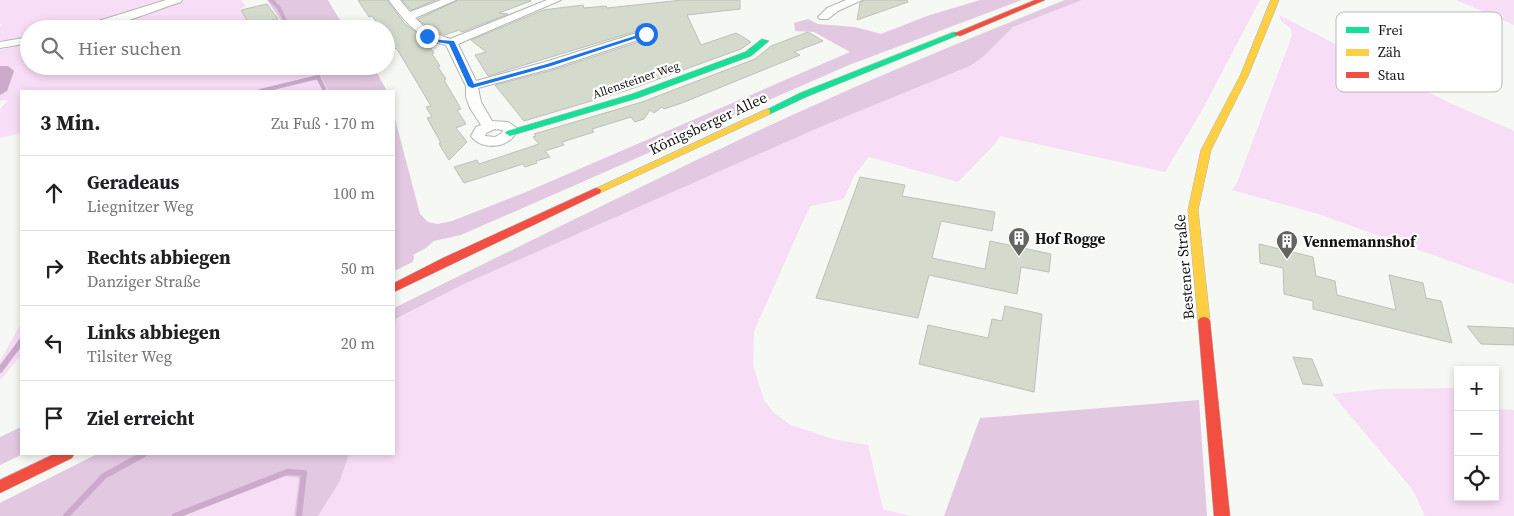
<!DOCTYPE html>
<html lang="de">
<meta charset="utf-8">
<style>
body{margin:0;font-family:"Source Serif 4",serif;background:#f2f2f2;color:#202124}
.controls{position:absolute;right:15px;bottom:15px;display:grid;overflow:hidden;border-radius:0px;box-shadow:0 2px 8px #0003}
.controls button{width:45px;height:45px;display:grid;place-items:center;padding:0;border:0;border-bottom:1px solid #e0e0e0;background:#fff;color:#202124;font:25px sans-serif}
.stop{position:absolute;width:15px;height:15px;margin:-11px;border:4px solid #1a73e8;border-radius:50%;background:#fff}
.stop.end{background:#1a73e8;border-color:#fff;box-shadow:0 1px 5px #0008}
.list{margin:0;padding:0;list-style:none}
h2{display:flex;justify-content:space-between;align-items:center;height:65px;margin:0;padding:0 20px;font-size:21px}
h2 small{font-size:16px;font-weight:400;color:#757577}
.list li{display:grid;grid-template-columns:32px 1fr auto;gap:15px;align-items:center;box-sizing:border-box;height:75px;padding:0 20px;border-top:1px solid #e0e0e0}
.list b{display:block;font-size:19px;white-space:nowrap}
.list p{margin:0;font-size:16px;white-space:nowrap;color:#757577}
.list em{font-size:16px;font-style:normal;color:#757577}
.icon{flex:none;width:28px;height:28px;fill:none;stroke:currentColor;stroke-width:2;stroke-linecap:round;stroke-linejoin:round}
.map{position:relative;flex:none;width:1514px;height:516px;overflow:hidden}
.search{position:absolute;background:#fff;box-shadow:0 2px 8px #0003;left:20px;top:20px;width:375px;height:55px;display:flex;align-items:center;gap:12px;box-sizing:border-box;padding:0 18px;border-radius:28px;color:#757577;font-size:19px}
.panel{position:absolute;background:#fff;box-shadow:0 2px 8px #0003;left:20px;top:90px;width:375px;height:365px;border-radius:0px}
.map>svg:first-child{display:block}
.green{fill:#f8ddf7}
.forest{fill:#e2c8e1}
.water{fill:#cbaacb}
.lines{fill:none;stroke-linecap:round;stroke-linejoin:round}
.stream-far1{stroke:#cbaacb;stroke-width:4}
.stream{stroke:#cbaacb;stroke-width:6}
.building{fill:#d4dacc;stroke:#bebfbc}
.street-casing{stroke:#b4b5b2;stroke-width:2}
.fast-casing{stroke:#b4b5b2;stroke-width:1}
.slow-casing{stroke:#b4b5b2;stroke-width:1}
.jam-casing{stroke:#b4b5b2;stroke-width:1}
.street{fill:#fefefd;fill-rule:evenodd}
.fast{fill:#16e098;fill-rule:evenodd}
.slow{fill:#ffcf43;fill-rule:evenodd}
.jam{fill:#f24e42;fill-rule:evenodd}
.route{fill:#1a73e8}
.labels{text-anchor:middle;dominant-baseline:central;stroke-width:4.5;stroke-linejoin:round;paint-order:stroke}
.far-street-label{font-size:12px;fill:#141512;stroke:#fff}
.street-label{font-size:15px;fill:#141512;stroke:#fff}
.poi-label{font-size:15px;font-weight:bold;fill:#141512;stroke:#fff;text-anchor:start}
.key{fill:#fff;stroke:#b8b9b8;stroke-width:1}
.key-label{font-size:14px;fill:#141512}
</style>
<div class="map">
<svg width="1514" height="516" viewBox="0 0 1514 516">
<rect width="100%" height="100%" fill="#f6f8f3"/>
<!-- green -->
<g class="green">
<polygon points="0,0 172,0 77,29 29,29 29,38 0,43 0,26 2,24 0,24"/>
<polygon points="181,0 241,0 246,6 240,9 248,21 277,14 287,29 97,29"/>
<polygon points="1082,0 1260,0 1200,114 1165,172 1000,136 996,143 958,182 869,157 854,176 844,199 810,206 754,331 753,365 764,400 775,414 791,425 833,439 868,445 883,509 910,516 318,516 340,481 349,454 394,454 394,327 396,320 464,284 818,128 970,66 983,57 1013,27"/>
<polygon points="1456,0 1514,0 1514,25"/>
<polygon points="1279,15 1448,102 1514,131 1514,284 1318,214 1232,190 1237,183 1292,36 1291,29 1281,21"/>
<polygon points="29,43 29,66 314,66 318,73 318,76 321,76 329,91 21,91 21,133 0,138 0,109 8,100 0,101 0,50"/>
<polygon points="21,323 21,355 0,381 0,361"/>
<polygon points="1458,388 1458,497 1495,497 1495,409 1514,410 1514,516 1425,516 1413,490 1332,394 1382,389"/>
<polygon points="284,476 299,478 294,516 183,516"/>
</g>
<!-- forest -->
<g class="forest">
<polygon points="267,0 328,0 345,29 287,29"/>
<polygon points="980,0 1022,0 849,65 461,235 434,241 426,248 413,255 414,257 413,262 394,271 394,115 420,214 428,222 438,224 452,221 526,192 850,52 814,32 795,31 794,23 808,19 818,24 855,27 881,34 927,16"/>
<path d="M1065,0H1082L1013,27L983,57L970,66L818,128L464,284L396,319L394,327V308C516,248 637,188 760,130C860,83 963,41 1065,0Z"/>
<polygon points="314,66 373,66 387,91 329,91"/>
<polygon points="1199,400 1207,516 944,516 980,418"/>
<polygon points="21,427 21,454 23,454 0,465 0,437"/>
<polygon points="97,454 349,454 340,481 318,516 294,516 299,478 284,476 183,516 0,516 0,503"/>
</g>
<!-- water -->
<polygon class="water" points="0,66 8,66 14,71 7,91 0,95"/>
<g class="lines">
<!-- stream-far1 -->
<g class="stream-far1">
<polyline points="271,0 279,8 289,29"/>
<polyline points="317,66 319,69 318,77 325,91"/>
<polyline points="260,91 318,77"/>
</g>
<!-- stream -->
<g class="stream">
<polyline points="0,370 21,342"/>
<polyline points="66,516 104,476 144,454"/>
<polyline points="175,516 287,472 304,473 299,516"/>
</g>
</g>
<!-- building -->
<g class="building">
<polygon points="358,0 387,0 405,24 430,42 427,43 434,53 432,54 440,66 438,67 446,79 444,80 461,109 457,110 466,124 456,128 467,142 449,160 442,149 439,143 441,143 427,118 432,117 426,107 431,106 397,49 392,47 386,37 386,29 381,29 372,16 369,17"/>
<polygon points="402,0 436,0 411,10"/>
<polygon points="458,0 530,0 531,1 499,13 508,14 462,32 459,30 445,35 430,29 418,19"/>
<polygon points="682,0 740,0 740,9 687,15 701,45 736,33 751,42 741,49 628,90 524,121 495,85 553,70 651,38 654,34 650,25 640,24 636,28 637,31 488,76 475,55 486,52 471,40 543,10 583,5 584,8 606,6 607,8"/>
<polygon points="864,0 907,0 908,2 857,20 860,3"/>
<polygon points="267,4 278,19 272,20 278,29 252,29 241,10"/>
<polygon points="808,32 823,41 794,52 800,55 682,103 664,109 662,107 654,113 650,110 644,119 635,122 631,117 592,129 594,132 562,142 564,145 545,151 550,157 536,161 537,163 525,167 523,164 464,183 454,167 477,160 479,164 539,144 533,137 536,136 534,134 642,102 755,59 771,46"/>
<polygon points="860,177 905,185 902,196 995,212 992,231 941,221 932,258 985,269 990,241 1051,254 1049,272 1021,267 1017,294 929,275 918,318 816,298"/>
<polygon points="1259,244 1313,257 1316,276 1335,281 1337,295 1396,310 1389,275 1423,283 1426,298 1441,301 1452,343 1313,309 1313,301 1284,294 1283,268 1260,263"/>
<polygon points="1005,306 1042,314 1034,392 919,364 928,325 988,338 992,319 1002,321"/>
<polygon points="1467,326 1514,328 1514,345 1481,344"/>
<polygon points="1293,357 1312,359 1323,386 1303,384"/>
</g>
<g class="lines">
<!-- street casing -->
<g class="street-casing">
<g id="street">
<path d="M166,0H182L181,2C147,13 113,29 78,29L79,27Z"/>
<path d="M389,0H400L410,12L441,0H456L415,18L429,31L450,39L547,0H561L458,44L476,81L545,62L640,32L638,28L640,26H648L652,34L650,36L553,68L478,88L481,102L492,121L508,122L517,128C514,148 482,152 471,136L476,127L481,125L470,108L466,97V86L446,45C420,40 404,21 389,0ZM495,129L503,130L502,133L495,137L485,136L486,133Z"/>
<polygon points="846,0 862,0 838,11 828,19 820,19 818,17 827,8"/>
<polygon points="29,37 29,43 0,48 0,42"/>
</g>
</g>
<!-- fast casing -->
<g class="fast-casing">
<g id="fast">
<polygon points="954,32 961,34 806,97 770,114 764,114 762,112 800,93"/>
<polygon points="762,39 769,41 751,56 638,98 513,135 510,136 505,133 507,131 632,94 745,52"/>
</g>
</g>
<!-- slow casing -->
<g class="slow-casing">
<g id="slow">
<polygon points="1271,0 1279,0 1248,76 1211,150 1198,210 1210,321 1208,324 1200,324 1198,321 1188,210 1201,150 1240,76"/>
<polygon points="767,109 770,110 770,114 600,193 592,193 591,191"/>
</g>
</g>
<!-- jam casing -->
<g class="jam-casing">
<g id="jam">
<polygon points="1035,0 1045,0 960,36 953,34"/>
<polygon points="596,188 600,189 601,191 600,193 394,292 394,283 443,258"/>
<polygon points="1204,317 1208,318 1210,321 1230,516 1214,516 1198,321 1200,318"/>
<polygon points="54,454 74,454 72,458 0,493 0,480"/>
</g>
</g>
<!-- street -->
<use href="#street" class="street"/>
<!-- fast -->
<use href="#fast" class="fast"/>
<!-- slow -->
<use href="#slow" class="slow"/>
<!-- jam -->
<use href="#jam" class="jam"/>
</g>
<!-- route -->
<polygon class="route" points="644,33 649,34 551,66 472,88 468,86 449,44 437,42 424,36 427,34 440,40 454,41 474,84 547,64"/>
<!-- icons -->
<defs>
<g id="building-pin" transform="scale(1.125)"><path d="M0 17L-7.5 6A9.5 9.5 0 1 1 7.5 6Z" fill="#636461" stroke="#fff"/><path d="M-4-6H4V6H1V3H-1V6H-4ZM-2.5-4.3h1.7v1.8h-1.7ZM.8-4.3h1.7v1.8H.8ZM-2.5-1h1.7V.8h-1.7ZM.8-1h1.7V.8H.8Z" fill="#fff"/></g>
</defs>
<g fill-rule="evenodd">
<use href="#building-pin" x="1019" y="238"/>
<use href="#building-pin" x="1287" y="241"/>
</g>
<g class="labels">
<!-- far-street labels -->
<g class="far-street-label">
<text transform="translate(636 80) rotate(-19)">Allensteiner Weg</text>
</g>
<!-- street labels -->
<g class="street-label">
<text transform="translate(708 123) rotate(-25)">Königsberger Allee</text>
<text transform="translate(1184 267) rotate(-95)">Bestener Straße</text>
</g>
<!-- poi labels -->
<g class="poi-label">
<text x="1035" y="238">Hof Rogge</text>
<text x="1303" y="241">Vennemannshof</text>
</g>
</g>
<!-- legend -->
<rect x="1336" y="12" width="166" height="80" rx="8" class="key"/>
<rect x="1346" y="27" width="23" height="6" fill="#16e098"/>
<rect x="1346" y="49" width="23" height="7" fill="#ffcf43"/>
<rect x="1346" y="72" width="23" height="6" fill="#f24e42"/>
<g class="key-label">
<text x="1378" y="35">Frei</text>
<text x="1378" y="57">Zäh</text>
<text x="1378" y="80">Stau</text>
</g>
</svg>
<div class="controls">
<button>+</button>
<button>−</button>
<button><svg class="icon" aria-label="locate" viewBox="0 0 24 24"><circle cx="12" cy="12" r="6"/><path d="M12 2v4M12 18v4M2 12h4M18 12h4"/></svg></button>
</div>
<div class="stop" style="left:646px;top:34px"></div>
<div class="stop end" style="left:427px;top:36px"></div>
<div class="search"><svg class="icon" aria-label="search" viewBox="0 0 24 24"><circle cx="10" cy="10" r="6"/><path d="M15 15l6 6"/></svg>Hier suchen</div>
<section class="panel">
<h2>3 Min.<small>Zu Fuß · 170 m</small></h2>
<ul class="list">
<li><svg class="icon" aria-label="ahead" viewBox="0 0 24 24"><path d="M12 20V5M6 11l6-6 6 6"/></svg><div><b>Geradeaus</b><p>Liegnitzer Weg</p></div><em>100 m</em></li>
<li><svg class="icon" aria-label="right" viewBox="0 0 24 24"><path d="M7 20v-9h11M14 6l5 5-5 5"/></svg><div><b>Rechts abbiegen</b><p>Danziger Straße</p></div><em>50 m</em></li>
<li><svg class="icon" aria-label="left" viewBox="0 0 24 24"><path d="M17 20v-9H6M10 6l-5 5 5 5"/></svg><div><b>Links abbiegen</b><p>Tilsiter Weg</p></div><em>20 m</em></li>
<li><svg class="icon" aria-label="arrive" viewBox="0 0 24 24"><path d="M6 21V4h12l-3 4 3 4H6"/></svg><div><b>Ziel erreicht</b></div></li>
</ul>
</section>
</div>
